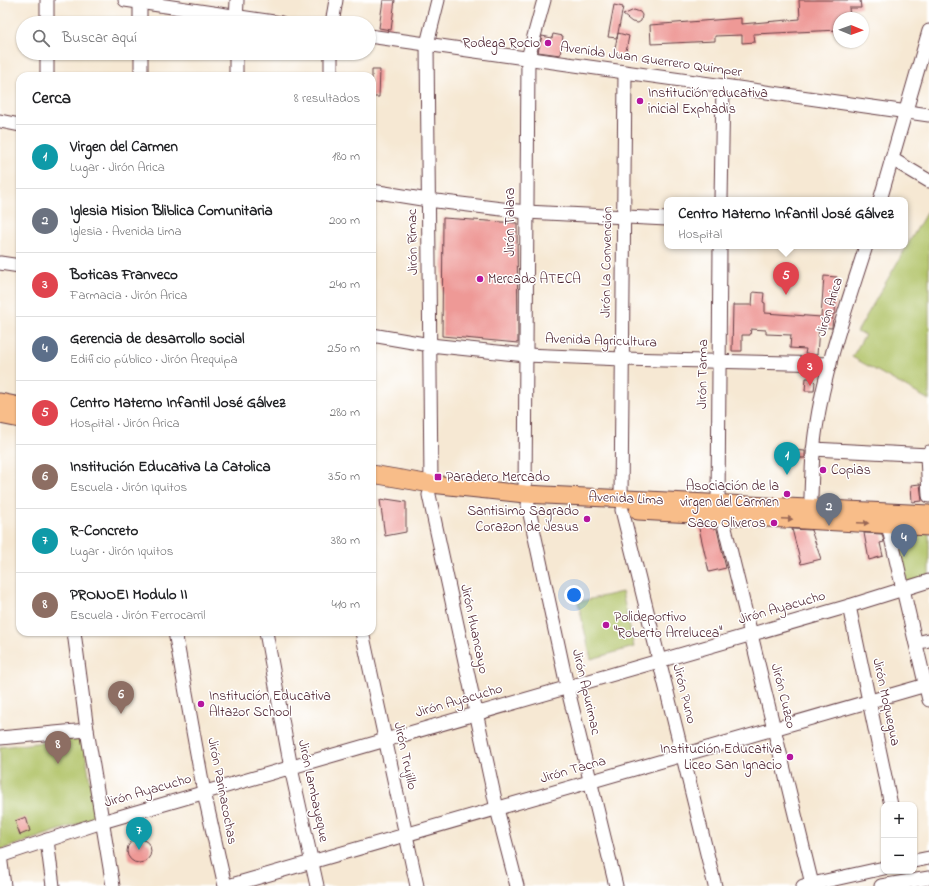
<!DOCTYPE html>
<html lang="es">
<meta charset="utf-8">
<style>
body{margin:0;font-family:"Indie Flower",sans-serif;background:#f2f2f2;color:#202124}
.controls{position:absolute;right:12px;bottom:12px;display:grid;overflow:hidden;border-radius:8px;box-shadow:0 1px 3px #0004}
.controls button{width:36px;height:36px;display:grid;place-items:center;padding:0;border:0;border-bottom:1px solid #e0e0e0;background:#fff;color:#202124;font:20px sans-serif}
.compass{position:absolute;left:833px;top:12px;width:36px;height:36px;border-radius:50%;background:#fff;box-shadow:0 1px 3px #0004;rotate:91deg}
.you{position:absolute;left:574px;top:595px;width:14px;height:14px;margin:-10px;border:3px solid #fff;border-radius:50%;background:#1a73e8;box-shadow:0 0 0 6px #1a73e833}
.badge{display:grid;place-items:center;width:26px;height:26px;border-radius:50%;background:#db2777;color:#fff;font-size:13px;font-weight:700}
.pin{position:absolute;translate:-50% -33px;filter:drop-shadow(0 1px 2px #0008)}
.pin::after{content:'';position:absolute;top:21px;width:14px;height:12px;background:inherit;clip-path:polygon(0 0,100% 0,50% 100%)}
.popup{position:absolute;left:664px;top:197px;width:244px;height:52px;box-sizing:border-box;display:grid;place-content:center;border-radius:8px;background:#fff;filter:drop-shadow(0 1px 3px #0005);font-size:13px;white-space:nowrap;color:#757577}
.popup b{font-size:15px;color:#202124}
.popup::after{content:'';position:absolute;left:50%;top:100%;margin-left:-8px;border:8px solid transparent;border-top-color:#fff}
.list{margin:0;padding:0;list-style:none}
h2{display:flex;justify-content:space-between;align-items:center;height:52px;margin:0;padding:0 16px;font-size:17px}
h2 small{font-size:13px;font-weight:400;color:#757577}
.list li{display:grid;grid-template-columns:26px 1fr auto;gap:12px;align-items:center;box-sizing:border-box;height:64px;padding:0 16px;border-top:1px solid #e0e0e0}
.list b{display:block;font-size:15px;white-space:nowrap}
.list p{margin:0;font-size:13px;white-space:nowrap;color:#757577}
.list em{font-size:13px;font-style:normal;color:#757577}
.icon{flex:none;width:22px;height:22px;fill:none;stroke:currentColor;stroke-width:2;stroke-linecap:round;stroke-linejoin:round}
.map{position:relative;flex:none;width:929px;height:886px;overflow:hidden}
.search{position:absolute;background:#fff;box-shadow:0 1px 3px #0004;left:16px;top:16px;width:360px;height:44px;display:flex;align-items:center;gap:10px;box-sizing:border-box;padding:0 14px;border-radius:22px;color:#757577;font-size:15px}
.panel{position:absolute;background:#fff;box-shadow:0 1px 3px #0004;left:16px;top:72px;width:360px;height:564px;border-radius:12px}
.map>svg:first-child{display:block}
.green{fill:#b1c367;stroke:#7e7149}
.building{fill:#ee9996}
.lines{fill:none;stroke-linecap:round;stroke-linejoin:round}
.minor-casing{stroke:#643d44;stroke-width:15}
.major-casing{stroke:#643d44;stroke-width:19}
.minor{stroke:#fff;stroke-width:13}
.major{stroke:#f8bd89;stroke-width:17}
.oneway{fill:#986655}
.poi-dot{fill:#b5179e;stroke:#fff;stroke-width:1.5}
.labels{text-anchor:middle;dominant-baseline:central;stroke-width:3;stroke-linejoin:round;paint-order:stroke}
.poi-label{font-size:14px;fill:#4a1f2b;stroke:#fff;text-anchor:start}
.street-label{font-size:14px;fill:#4a1f2b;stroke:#fff}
</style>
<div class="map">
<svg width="929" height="886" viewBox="0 0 929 886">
<rect width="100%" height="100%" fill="#fff"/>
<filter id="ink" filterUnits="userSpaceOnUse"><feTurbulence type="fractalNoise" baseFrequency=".025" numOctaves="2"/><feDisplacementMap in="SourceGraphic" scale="8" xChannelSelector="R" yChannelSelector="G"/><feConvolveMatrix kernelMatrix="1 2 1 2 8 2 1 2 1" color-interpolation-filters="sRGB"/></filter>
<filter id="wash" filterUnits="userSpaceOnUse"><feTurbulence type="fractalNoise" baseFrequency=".012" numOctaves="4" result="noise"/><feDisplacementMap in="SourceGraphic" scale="16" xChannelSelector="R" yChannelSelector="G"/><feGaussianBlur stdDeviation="0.9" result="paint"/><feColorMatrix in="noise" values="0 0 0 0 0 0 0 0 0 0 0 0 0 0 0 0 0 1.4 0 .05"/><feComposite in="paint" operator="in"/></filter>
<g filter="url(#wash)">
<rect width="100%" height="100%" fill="#f6e8d3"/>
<!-- green -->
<g class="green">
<polygon points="929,208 929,400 852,357 865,335 857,332"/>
<polygon points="897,533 929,533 929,577 907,582 896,536"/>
<polygon points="622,592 634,647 591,659 578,602"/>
<polygon points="83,738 96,818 0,850 0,747"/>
</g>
<g id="blocks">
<!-- building -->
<g class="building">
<polygon points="383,0 395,0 391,30 379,28"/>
<polygon points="799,0 860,0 861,8 849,8 850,18 839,18 839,30 754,34 755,42 742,43 742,35 715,36 715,41 651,44 650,25 741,18 741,24 800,19"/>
<polygon points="614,5 623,7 617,38 608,37"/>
<polygon points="634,10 640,12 642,15 641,21 638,23 632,22 623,15"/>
<polygon points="618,33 629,36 625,56 614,53"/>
<polygon points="553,34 563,36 560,55 538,52 542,36 552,38"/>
<polygon points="372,70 380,70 379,97 372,97"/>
<polygon points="443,218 517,223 518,343 442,336"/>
<polygon points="824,276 837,277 835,314 833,314 832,328 819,327 817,355 805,354 806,349 790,348 791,335 766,334 766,330 751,329 750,335 742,335 742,351 732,351 733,305 752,305 753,292 764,293 763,302 765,303 765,313 821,317"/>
<polygon points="806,378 811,378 815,382 814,391 805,391"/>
<polygon points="788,450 805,451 805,458 788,458"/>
<polygon points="920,484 922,501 912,502 911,485"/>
<polygon points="386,499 406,502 406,532 385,536 380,500 386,501"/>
<polygon points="698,524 714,529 716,525 726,568 709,572"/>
<polygon points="792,529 811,530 821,559 801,564"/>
<polygon points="864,533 882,534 884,542 880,543 883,556 869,560"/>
<polygon points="26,817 30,831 20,835 15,821"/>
<circle cx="139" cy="851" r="12"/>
</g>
</g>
</g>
<g filter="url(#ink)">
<use href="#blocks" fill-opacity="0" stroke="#643d44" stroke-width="1"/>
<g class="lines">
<!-- minor casing -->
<g class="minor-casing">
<g id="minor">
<polyline points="47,0 47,23"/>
<polyline points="125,0 281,23"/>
<polyline points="140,2 140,23"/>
<polyline points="236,23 237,0"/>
<polyline points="332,23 336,0"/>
<polyline points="369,36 929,115"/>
<polyline points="141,53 141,76"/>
<polyline points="331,53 331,76"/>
<polyline points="47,76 47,53"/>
<polyline points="236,76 236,53"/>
<polyline points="0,121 20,125"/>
<polyline points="892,159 929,181"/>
<polyline points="372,191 428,200 526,212 667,219"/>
<polyline points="721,200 723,86"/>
<polyline points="880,200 929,31"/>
<polyline points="0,263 20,266"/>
<polyline points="372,335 430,345 526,355 622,359 830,364"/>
<polyline points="813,449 929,455"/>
<polyline points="929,452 927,456 929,496"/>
<polyline points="431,484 427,44 438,0"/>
<polyline points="525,494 528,58 544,0"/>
<polyline points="429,495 497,809 517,886"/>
<polyline points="621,499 625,73"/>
<polyline points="718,503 720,246"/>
<polyline points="528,505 567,686 616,886"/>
<polyline points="622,510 715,886"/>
<polyline points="722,516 812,884"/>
<path d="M810,517C812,487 811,457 816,428C825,366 847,306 866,246"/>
<polyline points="888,525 929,700"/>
<polyline points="849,606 891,805"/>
<polyline points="74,632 87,730 113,886"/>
<polyline points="175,632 204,792 225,886"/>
<polyline points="266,632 291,768 317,886"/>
<polyline points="362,632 417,886"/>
<polyline points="916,643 929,640"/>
<polyline points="0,738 87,730"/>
<polyline points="47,840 53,886"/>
<polyline points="0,855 4,886"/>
<polyline points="0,856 102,822 849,606 929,581"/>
<polyline points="914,861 929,858"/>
<polyline points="228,886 926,685"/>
<polyline points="803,886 884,868"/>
<polyline points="881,886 929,878"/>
</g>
</g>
<!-- major casing -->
<g class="major-casing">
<g id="major">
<polyline points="0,402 20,406"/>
<polyline points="0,415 20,419"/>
<polyline points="372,474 431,484 525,494 929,514"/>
<polyline points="638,511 929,527"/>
</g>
</g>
<!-- minor -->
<use href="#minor" class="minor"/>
<!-- major -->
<use href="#major" class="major"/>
</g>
<!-- one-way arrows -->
<defs><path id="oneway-solid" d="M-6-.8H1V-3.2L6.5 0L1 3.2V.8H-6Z"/></defs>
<g class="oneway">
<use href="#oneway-solid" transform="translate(787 519) rotate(3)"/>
<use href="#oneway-solid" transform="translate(863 523) rotate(3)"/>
</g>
</g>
<!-- markers -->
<g class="poi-dot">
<circle cx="548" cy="43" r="4"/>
<circle cx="640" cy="101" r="4"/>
<circle cx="480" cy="279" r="4"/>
<circle cx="823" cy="470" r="4"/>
<rect x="434" y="473" width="8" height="8" rx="2"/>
<circle cx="787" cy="494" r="4"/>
<circle cx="587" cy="519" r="4"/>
<circle cx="774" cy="523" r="4"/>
<circle cx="606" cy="625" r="4"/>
<circle cx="201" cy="704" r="4"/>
<circle cx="790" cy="757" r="4"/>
</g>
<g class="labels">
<!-- poi labels -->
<g class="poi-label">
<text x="540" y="43" text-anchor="end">Rodega Rocio</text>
<text x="648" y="93">Institución educativa<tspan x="648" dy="16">inicial Exphadis</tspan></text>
<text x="488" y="279">Mercado ATECA</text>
<text x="831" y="470">Copias</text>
<text x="446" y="477">Paradero Mercado</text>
<text x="779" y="486" text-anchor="end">Asociación de la<tspan x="779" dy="16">virgen del Carmen</tspan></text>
<text x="579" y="511" text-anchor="end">Santisimo Sagrado<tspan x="579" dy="16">Corazon de Jesus</tspan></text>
<text x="766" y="523" text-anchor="end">Saco Oliveros</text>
<text x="614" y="617">Polideportivo<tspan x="614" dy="16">"Roberto Arrelucea"</tspan></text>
<text x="209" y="696">Institución Educativa<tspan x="209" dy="16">Altazor School</tspan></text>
<text x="782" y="749" text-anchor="end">Institución Educativa<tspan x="782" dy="16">Liceo San Ignacio</tspan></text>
</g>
<!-- street labels -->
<g class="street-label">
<text transform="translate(651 60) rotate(8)">Avenida Juan Guerrero Quimper</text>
<text transform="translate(510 222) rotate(-90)">Jirón Talara</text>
<text transform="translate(413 242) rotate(-91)">Jirón Rímac</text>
<text transform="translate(607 262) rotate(-89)">Jirón La Convención</text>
<text transform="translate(830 307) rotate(-73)">Jirón Arica</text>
<text transform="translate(601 341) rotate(2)">Avenida Agricultura</text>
<text transform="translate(703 374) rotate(-89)">Jirón Tarma</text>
<text transform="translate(626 499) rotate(3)">Avenida Lima</text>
<text transform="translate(782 608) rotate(-16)">Jirón Ayacucho</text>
<text transform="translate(474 629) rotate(78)">Jirón Huancayo</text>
<text transform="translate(586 692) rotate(77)">Jirón Apurimac</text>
<text transform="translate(684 694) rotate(76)">Jirón Puno</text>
<text transform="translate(783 696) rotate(76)">Jirón Cuzco</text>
<text transform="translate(459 701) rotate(-16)">Jirón Ayacucho</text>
<text transform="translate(886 702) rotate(78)">Jirón Moquegua</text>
<text transform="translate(405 756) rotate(78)">Jirón Trujillo</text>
<text transform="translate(573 770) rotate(-16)">Jirón Tacna</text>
<text transform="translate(148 791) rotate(-16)">Jirón Ayacucho</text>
<text transform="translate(222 791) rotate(79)">Jirón Parinacochas</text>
<text transform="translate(313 791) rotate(78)">Jirón Lambayeque</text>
</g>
</g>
</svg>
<div class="controls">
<button>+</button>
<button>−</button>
</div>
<svg class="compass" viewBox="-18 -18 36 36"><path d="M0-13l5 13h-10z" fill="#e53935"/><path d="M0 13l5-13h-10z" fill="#757577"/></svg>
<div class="you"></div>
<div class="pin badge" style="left:787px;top:475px;background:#0f9aa8">1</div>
<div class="pin badge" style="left:829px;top:526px;background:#6b7280">2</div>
<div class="pin badge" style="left:810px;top:386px;background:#e0444e">3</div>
<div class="pin badge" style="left:904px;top:557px;background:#5c6f8a">4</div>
<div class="pin badge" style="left:786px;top:295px;background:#e0444e">5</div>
<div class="popup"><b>Centro Materno Infantil José Gálvez</b>Hospital</div>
<div class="pin badge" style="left:121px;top:714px;background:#8d6e63">6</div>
<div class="pin badge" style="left:139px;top:850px;background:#0f9aa8">7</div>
<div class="pin badge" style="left:58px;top:764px;background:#8d6e63">8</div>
<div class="search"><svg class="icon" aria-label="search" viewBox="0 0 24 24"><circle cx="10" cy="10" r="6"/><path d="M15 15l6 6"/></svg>Buscar aquí</div>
<section class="panel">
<h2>Cerca<small>8 resultados</small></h2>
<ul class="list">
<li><span class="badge" style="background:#0f9aa8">1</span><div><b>Virgen del Carmen</b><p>Lugar · Jirón Arica</p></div><em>180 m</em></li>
<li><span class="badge" style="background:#6b7280">2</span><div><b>Iglesia Mision Bliblica Comunitaria</b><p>Iglesia · Avenida Lima</p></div><em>200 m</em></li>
<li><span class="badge" style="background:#e0444e">3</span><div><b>Boticas Franveco</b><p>Farmacia · Jirón Arica</p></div><em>240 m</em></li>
<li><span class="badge" style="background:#5c6f8a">4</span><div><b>Gerencia de desarrollo social</b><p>Edificio público · Jirón Arequipa</p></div><em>250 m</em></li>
<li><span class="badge" style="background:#e0444e">5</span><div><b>Centro Materno Infantil José Gálvez</b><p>Hospital · Jirón Arica</p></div><em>280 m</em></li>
<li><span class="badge" style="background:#8d6e63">6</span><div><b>Institución Educativa La Catolica</b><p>Escuela · Jirón Iquitos</p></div><em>350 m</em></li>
<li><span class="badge" style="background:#0f9aa8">7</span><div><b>R-Concreto</b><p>Lugar · Jirón Iquitos</p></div><em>380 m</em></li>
<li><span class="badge" style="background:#8d6e63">8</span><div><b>PRONOEI Modulo II</b><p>Escuela · Jirón Ferrocarril</p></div><em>410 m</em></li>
</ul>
</section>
</div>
